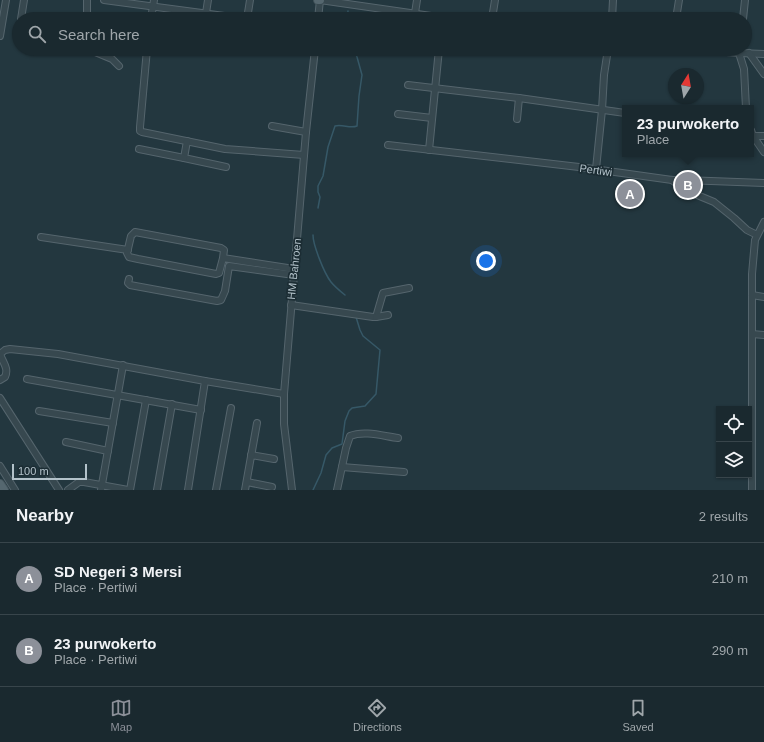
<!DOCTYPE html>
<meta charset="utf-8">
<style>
body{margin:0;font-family:Arial,sans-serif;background:#233137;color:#f1f3f6}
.controls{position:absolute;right:12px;bottom:12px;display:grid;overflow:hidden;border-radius:0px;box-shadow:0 1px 3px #0004}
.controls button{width:36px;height:36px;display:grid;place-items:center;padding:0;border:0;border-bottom:1px solid #38454b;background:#1a292f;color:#f1f3f6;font:20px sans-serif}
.compass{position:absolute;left:668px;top:68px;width:36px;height:36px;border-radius:50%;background:#1a292f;box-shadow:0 1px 3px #0004;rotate:11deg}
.scale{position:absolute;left:12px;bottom:10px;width:75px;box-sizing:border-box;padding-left:4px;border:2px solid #b3c2ca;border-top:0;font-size:11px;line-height:14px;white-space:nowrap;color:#b3c2ca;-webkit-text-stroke:3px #1c2d34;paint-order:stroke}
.you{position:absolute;left:486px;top:261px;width:14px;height:14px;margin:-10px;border:3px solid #fff;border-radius:50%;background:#1a73e8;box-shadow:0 0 0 6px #1a73e833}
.badge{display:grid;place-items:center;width:26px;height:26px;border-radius:50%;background:#8c9099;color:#fff;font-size:13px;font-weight:700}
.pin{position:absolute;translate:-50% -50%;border:2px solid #fff;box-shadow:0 1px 4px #0006}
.popup{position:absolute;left:622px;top:105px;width:132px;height:52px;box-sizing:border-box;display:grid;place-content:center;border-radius:0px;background:#1a292f;filter:drop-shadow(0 1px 3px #0005);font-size:13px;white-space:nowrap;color:#9fa6aa}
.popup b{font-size:15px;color:#f1f3f6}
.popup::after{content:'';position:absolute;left:50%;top:100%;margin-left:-8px;border:8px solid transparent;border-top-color:#1a292f}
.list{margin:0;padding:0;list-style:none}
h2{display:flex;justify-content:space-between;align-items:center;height:52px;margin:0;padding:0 16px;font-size:17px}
h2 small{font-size:13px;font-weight:400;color:#9fa6aa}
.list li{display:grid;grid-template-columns:26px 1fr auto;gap:12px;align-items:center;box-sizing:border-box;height:72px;padding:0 16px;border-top:1px solid #38454b}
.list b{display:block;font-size:15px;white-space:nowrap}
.list p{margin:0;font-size:13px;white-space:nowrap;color:#9fa6aa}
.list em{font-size:13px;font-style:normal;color:#9fa6aa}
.icon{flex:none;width:22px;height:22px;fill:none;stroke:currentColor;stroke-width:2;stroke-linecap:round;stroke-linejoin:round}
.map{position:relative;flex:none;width:764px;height:490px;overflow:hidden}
.search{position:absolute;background:#1a292f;box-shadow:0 1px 3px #0004;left:12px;right:12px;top:12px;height:44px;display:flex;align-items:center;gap:10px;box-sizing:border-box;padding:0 14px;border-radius:22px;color:#9fa6aa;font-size:15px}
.sheet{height:196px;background:#1a292f}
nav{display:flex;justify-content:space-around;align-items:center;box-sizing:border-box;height:56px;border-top:1px solid #38454b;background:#1a292f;font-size:11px;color:#9fa6aa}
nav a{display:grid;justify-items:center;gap:2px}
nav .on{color:#8c9099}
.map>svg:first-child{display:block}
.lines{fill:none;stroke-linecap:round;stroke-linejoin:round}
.stream{stroke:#365867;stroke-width:1.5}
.minor-casing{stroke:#55656d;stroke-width:8}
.major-casing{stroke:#43545b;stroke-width:10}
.minor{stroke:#37484f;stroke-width:6}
.major{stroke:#55676f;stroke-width:8}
.labels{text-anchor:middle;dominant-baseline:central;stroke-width:3.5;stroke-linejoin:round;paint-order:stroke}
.street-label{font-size:11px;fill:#b3c2ca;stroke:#1c2d34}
</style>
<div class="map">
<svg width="764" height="490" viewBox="0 0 764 490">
<rect width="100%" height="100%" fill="#23373f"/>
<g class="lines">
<!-- stream -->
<g class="stream">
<polyline points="347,19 348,11"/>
<path d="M318,208L320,197L318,192V186L323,176L328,147L335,126C343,124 350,129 357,126L359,96L362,75L357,57L353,49"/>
<path d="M313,235C313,245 324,273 331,282C335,287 340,291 345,295"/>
<polyline points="313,490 321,473 326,455 332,448 342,444 345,421 349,411 352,408 365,406 376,394 380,350 363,336 360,330 356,317"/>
</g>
<!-- minor casing -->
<g class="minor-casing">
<g id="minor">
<polyline points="104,0 247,19"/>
<polyline points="320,0 452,19"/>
<polyline points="206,13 208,0"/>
<polyline points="415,13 417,0"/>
<polyline points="21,19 24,0"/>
<polyline points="87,19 87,0"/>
<polyline points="151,19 154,0"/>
<polyline points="247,19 250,0"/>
<polyline points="318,19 320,0"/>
<polyline points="492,19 495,0"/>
<polyline points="612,19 613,0"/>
<polyline points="676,19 679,0"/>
<polyline points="743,19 745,0"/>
<polyline points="0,36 6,0"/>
<polyline points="88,49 112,59 119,66"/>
<polyline points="147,49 140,127 140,131 142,132 225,149 304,155"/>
<polyline points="689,49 739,53 744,69 746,108"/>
<polyline points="740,49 739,53 764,54"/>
<polyline points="749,53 764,74"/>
<polyline points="408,85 519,98 625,113"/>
<polyline points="398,114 432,118"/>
<polyline points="517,119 519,98"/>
<polyline points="272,126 306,132"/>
<polyline points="751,130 753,136 764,152"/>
<polyline points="753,136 764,136"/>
<polyline points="187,141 184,158 226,167"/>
<polyline points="388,145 579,167 672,180 684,180 764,183"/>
<polyline points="139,149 184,158"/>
<polyline points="429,150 439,49"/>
<polyline points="596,169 602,110 604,75 608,49"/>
<polyline points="672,180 685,190 714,202 734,218 747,230 757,235"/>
<polyline points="41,237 128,250"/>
<polyline points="223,258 224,250 221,248 135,232 131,236 127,253 129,257 138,259 216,274 219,273 223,258 294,269"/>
<polyline points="129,279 128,283 130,285 217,301 221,300 225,291 229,266 294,275"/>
<polyline points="752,295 764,297"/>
<polyline points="291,305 373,317 376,317 383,293 409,288"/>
<polyline points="376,317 388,315"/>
<polyline points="752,334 764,335"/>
<polyline points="27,379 201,410"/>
<path d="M0,380L5,377C9,368 3,363 0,354L5,350L10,349L58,354L205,381L188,490"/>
<polyline points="205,381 284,394"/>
<polyline points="0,398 59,490"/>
<polyline points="39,411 113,423"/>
<polyline points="66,442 108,451"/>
<polyline points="251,455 274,459"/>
<polyline points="0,466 15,490"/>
<polyline points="342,467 404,472"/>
<polyline points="247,482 272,487"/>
<polyline points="68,490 79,482 84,482 128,490"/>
<polyline points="101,490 123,365"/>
<polyline points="130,490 146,400"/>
<polyline points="157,490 172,404"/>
<polyline points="216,490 231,408"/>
<polyline points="245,490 257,423"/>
<polyline points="292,490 284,424 284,394 306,132 315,49"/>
<path d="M337,490L346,448L350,436C364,430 383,436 398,438"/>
<polyline points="752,490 752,274 755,240 764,222"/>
</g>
</g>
<!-- major casing -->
<g class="major-casing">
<g id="major">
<polyline points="318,0 320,0"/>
<polyline points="0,484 4,490"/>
</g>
</g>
<!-- minor -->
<use href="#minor" class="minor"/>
<!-- major -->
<use href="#major" class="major"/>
</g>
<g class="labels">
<!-- street labels -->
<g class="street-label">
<text transform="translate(596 170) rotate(8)">Pertiwi</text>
<text transform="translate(294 269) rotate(-84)">HM Bahroen</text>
</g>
</g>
</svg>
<div class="controls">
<button><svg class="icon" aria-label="locate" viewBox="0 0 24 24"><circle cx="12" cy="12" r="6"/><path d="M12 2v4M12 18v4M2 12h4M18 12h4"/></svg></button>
<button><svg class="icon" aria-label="layers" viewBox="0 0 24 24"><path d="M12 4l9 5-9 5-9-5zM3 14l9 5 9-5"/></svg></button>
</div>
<svg class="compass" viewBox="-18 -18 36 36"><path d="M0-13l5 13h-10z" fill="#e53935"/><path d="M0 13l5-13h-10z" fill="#9fa6aa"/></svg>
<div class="scale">100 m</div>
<div class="you"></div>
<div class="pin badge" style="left:630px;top:194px">A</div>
<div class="pin badge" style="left:688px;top:185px">B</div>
<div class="popup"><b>23 purwokerto</b>Place</div>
<div class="search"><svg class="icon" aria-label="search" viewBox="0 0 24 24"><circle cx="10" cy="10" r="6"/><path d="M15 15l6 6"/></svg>Search here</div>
</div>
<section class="sheet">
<h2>Nearby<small>2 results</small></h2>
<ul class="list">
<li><span class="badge">A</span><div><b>SD Negeri 3 Mersi</b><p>Place · Pertiwi</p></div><em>210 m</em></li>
<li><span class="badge">B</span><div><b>23 purwokerto</b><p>Place · Pertiwi</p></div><em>290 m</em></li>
</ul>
</section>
<nav>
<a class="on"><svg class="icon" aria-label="map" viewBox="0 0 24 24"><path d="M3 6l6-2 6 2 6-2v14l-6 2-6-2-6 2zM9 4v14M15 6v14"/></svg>Map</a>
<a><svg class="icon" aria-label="directions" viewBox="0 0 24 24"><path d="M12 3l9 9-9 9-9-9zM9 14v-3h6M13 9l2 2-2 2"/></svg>Directions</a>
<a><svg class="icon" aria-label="saved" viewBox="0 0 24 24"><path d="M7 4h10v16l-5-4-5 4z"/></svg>Saved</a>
</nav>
